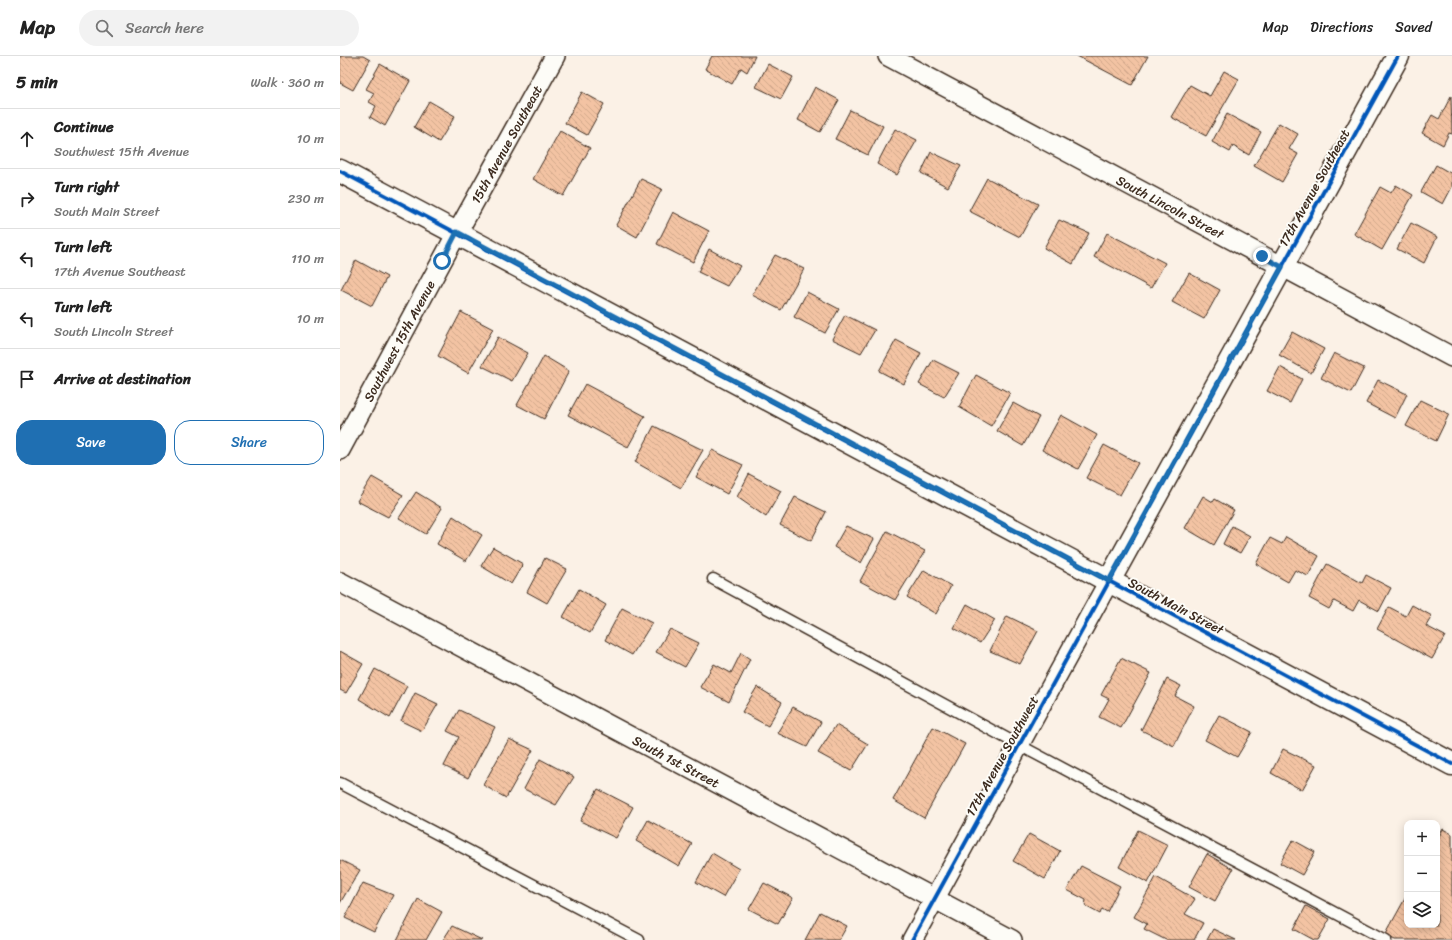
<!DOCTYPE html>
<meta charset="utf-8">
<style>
body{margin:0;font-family:Sriracha,sans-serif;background:#f2f2f2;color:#222}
.controls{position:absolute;right:12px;bottom:12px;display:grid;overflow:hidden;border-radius:8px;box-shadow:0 2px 10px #0003}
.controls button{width:36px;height:36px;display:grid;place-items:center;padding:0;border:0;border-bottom:1px solid #e0e0e0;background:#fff;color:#222;font:20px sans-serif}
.stop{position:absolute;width:12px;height:12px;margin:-9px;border:3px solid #1f6fb2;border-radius:50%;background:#fff}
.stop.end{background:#1f6fb2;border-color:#fff;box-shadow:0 1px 4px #0008}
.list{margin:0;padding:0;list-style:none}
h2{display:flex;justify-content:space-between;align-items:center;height:52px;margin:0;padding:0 16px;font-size:17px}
h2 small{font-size:13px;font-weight:400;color:#767676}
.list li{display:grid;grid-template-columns:26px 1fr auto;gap:12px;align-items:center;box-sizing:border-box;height:60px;padding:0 16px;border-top:1px solid #e0e0e0}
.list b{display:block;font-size:15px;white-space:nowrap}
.list p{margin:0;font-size:13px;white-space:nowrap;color:#767676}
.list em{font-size:13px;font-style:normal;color:#767676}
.actions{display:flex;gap:8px;padding:12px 16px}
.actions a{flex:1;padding:9px 0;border:1px solid #1f6fb2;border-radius:16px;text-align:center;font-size:14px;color:#1f6fb2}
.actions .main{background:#1f6fb2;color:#fff}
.icon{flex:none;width:22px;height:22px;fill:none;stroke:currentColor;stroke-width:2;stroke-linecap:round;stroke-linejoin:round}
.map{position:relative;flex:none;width:1112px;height:884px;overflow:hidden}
header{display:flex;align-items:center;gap:24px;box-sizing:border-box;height:56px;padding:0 20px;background:#fff;border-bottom:1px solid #e0e0e0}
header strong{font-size:19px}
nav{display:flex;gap:22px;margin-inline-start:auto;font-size:14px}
.search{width:280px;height:36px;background:#f2f2f2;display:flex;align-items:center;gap:10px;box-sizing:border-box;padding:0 14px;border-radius:22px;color:#767676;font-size:15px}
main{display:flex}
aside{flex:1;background:#fff}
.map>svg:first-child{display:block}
.building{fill:url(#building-back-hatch);stroke:#3b2a1e}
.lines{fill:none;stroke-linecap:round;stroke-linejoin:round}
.service-casing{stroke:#3b2a1e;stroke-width:13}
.minor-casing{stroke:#3b2a1e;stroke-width:22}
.tertiary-casing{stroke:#3b2a1e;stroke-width:25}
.service{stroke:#fdfcf7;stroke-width:10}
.minor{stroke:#fdfcf7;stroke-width:19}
.tertiary{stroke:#fdfcf7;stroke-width:22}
.cycleway-casing{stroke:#fdfcf7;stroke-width:6}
.cycleway{stroke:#0057b8;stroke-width:4}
.route{stroke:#1f6fb2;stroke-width:5}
.labels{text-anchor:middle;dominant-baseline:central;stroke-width:4;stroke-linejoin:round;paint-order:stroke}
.street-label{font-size:13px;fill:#3b2a1e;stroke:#fdfcf7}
</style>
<header>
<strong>Map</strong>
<div class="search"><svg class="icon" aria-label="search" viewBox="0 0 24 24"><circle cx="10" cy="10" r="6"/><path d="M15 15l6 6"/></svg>Search here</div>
<nav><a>Map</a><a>Directions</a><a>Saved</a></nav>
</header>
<main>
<aside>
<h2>5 min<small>Walk · 360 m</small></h2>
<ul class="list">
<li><svg class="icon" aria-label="ahead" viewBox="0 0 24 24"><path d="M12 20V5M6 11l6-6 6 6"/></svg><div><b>Continue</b><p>Southwest 15th Avenue</p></div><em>10 m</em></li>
<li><svg class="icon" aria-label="right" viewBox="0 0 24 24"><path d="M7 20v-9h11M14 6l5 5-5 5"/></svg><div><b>Turn right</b><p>South Main Street</p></div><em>230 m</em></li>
<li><svg class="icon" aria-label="left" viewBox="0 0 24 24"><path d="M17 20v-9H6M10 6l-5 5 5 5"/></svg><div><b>Turn left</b><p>17th Avenue Southeast</p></div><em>110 m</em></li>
<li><svg class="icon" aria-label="left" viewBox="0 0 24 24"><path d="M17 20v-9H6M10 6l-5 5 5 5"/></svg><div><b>Turn left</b><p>South Lincoln Street</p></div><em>10 m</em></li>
<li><svg class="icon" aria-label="arrive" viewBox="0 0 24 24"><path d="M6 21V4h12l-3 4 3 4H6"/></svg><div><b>Arrive at destination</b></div></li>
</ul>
<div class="actions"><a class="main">Save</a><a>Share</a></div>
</aside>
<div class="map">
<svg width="1112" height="884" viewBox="0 0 1112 884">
<defs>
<pattern id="building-back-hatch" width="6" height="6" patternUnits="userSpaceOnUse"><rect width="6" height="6" fill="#f3c3a3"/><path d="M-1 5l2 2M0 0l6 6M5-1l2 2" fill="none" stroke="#d1a88c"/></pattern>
</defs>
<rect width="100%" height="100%" fill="#fbf1e6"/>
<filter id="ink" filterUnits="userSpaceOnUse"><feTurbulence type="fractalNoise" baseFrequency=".025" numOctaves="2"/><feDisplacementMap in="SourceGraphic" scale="8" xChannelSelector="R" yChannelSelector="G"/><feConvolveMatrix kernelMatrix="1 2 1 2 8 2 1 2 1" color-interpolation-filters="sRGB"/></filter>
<g filter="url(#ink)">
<!-- building -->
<g class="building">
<polygon points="0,0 23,0 30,4 13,34 0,27"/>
<polygon points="372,0 415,0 407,16 401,12 392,28 365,13"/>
<polygon points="737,0 808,0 792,29"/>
<polygon points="40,8 70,25 45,70 30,61 36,50 29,46 34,37 26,33"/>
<polygon points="428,8 453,21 441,43 416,31"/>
<polygon points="884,15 899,23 866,80 831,61 850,29 870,40"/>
<polygon points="475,31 499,44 480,76 458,64"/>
<polygon points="242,36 264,48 247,79 225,67"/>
<polygon points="1111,40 1112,78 1109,77 1103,89 1082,77 1092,59 1099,63"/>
<polygon points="89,45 115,60 99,86 74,71"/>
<polygon points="510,54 543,70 528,99 495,83"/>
<polygon points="887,58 921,76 909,99 893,90 890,96 872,86"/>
<polygon points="939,67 958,78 949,93 958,98 942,126 914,110"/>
<polygon points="555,73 577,84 557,119 537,108"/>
<polygon points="220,75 250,92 223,140 193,123"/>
<polygon points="591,96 621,110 608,131 581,117"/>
<polygon points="1096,109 1112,118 1112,131 1103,148 1081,136"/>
<polygon points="647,122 698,148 680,181 629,155"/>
<polygon points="301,123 322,133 297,181 276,169"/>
<polygon points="1056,129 1073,139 1042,194 1014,178 1040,131 1051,137"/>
<polygon points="333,156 369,175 353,206 317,188"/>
<polygon points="719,164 749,177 733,208 704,192"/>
<polygon points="1071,167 1097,181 1084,207 1057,193"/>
<polygon points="767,177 825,207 811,232 754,201"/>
<polygon points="369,193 400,210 387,230 358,216"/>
<polygon points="435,199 464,213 441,254 412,239"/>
<polygon points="16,204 47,221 32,250 1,234"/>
<polygon points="849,217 880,234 864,263 832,246"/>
<polygon points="467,236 499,253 485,277 454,261"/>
<polygon points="121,256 153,273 128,317 98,300"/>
<polygon points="505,259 535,274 521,297 492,283"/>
<polygon points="952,276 984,293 971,317 939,299"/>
<polygon points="158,281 188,297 172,325 142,310"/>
<polygon points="556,284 581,297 564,328 539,315"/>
<polygon points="994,297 1024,312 1011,337 981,322"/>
<polygon points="204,300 229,315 204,363 177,349"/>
<polygon points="593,304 619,317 604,341 579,328"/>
<polygon points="940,311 962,323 950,347 927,335"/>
<polygon points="636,319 670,337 651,370 619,351"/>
<polygon points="1038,324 1067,338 1055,362 1026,347"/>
<polygon points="245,328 305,360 288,391 228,359"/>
<polygon points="1080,344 1109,358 1096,385 1066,370"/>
<polygon points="673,347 699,361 683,390 657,375"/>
<polygon points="721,359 757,379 738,413 702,394"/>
<polygon points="314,370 363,394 341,432 295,406"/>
<polygon points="764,389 798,407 780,439 746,422"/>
<polygon points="372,394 403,409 387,438 356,421"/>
<polygon points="409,418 441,435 426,461 397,441"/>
<polygon points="32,421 63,439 48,461 17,445"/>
<polygon points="76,436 102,452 86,478 59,462"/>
<polygon points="863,440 873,446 875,443 894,454 874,489 845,472"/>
<polygon points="455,441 486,456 471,485 440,469"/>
<polygon points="113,460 142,479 126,505 97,488"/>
<polygon points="506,470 534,483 521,507 494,491"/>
<polygon points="892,470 910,480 900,497 883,488"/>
<polygon points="547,475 585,495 555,544 520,525"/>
<polygon points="946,481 979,500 968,520 955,514 948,526 916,508 930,482 942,488"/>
<polygon points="153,491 183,508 171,528 141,510"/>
<polygon points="205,502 227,513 207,547 187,536"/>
<polygon points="987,508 1022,527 1026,519 1051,532 1039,555 1019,544 1013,555 994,545 989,553 969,542"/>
<polygon points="584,514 611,530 596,558 567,541"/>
<polygon points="239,533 266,549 250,577 223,561"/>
<polygon points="627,548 655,564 640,587 614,572"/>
<polygon points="1072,549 1092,560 1086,570 1105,580 1092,603 1037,573 1049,551 1066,560"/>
<polygon points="282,552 312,567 292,599 265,584"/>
<polygon points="667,560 698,575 680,608 650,595"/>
<polygon points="330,573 359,587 345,611 316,596"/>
<polygon points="0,595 23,608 6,637 0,634"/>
<polygon points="401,597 410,603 389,646 360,631 374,608 391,617"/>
<polygon points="781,602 811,617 781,672 759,661 769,643 761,639"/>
<polygon points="35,613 67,630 50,662 19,643"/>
<polygon points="827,623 841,630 835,640 854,650 834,690 801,674"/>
<polygon points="417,631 442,646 428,670 402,656"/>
<polygon points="75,637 98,648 82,675 61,665"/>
<polygon points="453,651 481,666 467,691 437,677"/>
<polygon points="119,654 155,671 128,722 104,710 119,681 107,675"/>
<polygon points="879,659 912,676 897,701 865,684"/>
<polygon points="496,669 528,688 511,715 478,697"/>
<polygon points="593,671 625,688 584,762 553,744"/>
<polygon points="169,683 193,694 166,742 143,729"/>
<polygon points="943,693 976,709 962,734 931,717"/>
<polygon points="200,703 234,721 216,749 184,733"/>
<polygon points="258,733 293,751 276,782 240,765"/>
<polygon points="308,764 352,788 339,810 296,785"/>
<polygon points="1103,773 1112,778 1112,884 1055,884 1045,879 1067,839 1067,869 1097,869 1097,784"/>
<polygon points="798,774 828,789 808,827 779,811"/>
<polygon points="689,778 720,795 705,823 673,805"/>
<polygon points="953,784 975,796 962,819 940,807"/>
<polygon points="372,797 399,813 383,841 356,826"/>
<polygon points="867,798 893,813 875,845 849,831"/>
<polygon points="0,804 20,814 0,847"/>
<polygon points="741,810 780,830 767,856 762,853 760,858 745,850 746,844 727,834"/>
<polygon points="816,821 855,843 845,858 863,867 854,884 826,884 804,873 807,868 794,861"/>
<polygon points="23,827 53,839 34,876 5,862"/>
<polygon points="424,827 453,842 438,868 409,853"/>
<polygon points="78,843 102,856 86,884 57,884"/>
<polygon points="966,850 990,863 978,884 974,884 954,873"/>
<polygon points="480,856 507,870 499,884 465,884"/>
<polygon points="112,870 142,884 103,884"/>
<polygon points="873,873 896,884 867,884"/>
</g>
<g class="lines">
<!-- service casing -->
<g class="service-casing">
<g id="service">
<polyline points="373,523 679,689 1046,884"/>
<polyline points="0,727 299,884"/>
</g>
</g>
<!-- minor casing -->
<g class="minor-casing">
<g id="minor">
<path id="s1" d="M548,0L1112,301"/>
<path id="s2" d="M0,394L117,177L215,0"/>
<path id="s3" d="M0,526L672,884"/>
<polyline points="572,884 769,525"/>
</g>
</g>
<!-- tertiary casing -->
<g class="tertiary-casing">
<g id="tertiary">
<polyline points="0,115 1112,708"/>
<polyline points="769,525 1058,0"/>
</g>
</g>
<!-- service -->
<use href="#service" class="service"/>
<!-- minor -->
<use href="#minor" class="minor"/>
<!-- tertiary -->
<use href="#tertiary" class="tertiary"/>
<!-- cycleway casing -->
<g class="cycleway-casing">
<g id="cycleway">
<polyline points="0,115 1112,708"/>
<polyline points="572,884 1058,0"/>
</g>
</g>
<!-- cycleway -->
<use href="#cycleway" class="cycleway"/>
</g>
</g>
<g class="lines" filter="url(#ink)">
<!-- route -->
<polyline class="route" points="102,205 117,176 769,525 942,211 922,200"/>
</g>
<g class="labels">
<!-- street labels -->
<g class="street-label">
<text stroke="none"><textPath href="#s2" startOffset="348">15th Avenue Southeast</textPath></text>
<text transform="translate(974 132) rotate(-61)">17th Avenue Southeast</text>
<text stroke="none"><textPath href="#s1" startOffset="320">South Lincoln Street</textPath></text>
<text stroke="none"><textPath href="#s2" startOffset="124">Southwest 15th Avenue</textPath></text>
<text transform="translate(836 550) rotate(28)">South Main Street</text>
<text transform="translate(662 700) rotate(-61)">17th Avenue Southwest</text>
<text stroke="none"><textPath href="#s3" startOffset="381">South 1st Street</textPath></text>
</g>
</g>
</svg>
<div class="controls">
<button>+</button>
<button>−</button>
<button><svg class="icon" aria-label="layers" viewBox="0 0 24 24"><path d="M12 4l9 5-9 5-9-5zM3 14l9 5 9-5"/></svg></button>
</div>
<div class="stop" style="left:102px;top:205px"></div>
<div class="stop end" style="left:922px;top:200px"></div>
</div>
</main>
